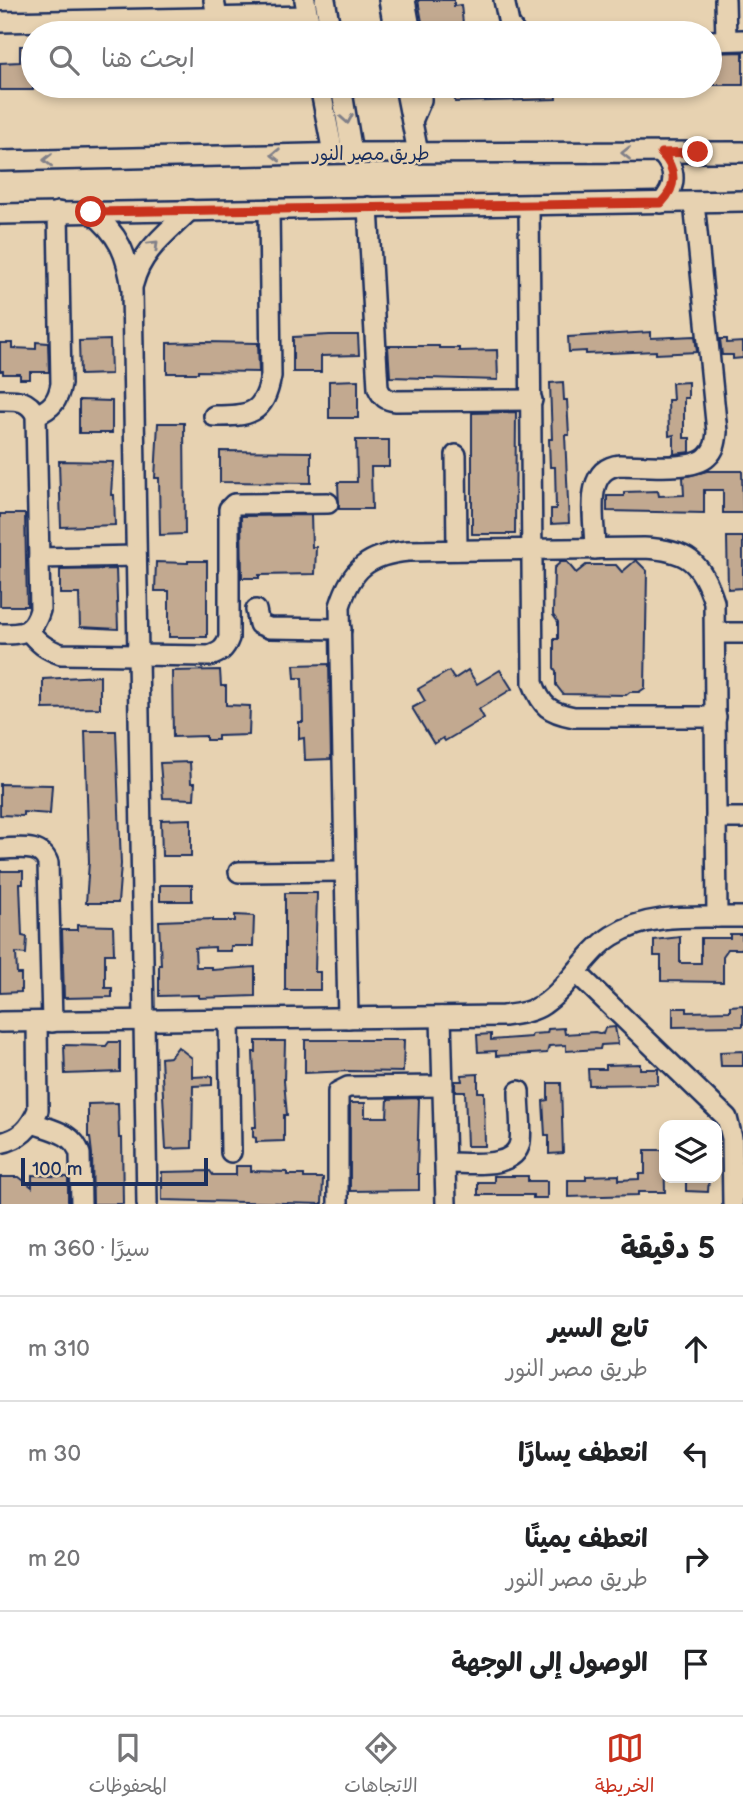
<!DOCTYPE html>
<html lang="ar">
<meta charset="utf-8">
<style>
body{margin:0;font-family:"Balsamiq Sans","Playpen Sans Arabic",sans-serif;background:#f6f6f6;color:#202124;direction:rtl}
.controls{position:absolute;right:21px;bottom:21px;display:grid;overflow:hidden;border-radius:14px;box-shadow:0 4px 10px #0003}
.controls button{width:63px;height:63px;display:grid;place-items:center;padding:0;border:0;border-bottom:2px solid #e0e0e0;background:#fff;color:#202124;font:35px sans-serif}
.scale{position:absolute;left:21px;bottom:18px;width:187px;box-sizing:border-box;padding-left:7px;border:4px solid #1b2f5e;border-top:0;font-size:19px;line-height:24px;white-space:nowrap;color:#1b2f5e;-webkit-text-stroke:5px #e7d2b1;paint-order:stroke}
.stop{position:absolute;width:21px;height:21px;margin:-16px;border:5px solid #c8321e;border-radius:50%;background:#fff}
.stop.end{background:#c8321e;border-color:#fff;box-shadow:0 2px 7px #0008}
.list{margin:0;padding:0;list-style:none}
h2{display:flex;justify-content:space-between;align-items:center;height:91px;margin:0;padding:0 28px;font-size:30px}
h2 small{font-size:23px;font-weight:400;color:#757577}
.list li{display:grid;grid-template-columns:46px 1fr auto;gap:21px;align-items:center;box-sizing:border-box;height:105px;padding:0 28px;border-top:2px solid #e0e0e0}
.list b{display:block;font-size:26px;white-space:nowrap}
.list p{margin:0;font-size:23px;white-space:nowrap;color:#757577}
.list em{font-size:23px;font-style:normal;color:#757577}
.icon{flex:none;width:38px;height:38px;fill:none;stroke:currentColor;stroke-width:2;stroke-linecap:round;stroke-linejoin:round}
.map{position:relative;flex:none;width:743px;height:1204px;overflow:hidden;direction:ltr}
.search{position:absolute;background:#fff;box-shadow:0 4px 10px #0003;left:21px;right:21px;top:21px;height:77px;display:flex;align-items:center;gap:18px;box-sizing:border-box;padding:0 24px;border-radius:38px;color:#757577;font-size:26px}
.sheet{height:511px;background:#fff}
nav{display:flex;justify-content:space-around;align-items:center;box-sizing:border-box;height:98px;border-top:2px solid #e0e0e0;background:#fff;font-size:19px;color:#757577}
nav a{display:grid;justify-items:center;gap:4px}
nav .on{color:#c8321e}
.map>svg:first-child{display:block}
.building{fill:#c2a990;stroke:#1b2f5e;stroke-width:2}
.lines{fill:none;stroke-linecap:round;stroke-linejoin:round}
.minor-casing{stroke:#1b2f5e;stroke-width:24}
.minor{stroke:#e7d2b1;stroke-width:19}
.oneway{stroke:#818088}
.route{stroke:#c8321e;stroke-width:9}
.labels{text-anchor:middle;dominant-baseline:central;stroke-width:5;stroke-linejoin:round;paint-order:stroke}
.street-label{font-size:19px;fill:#1b2f5e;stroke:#e7d2b1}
</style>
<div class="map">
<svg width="743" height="1204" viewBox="0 0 743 1204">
<rect width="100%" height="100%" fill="#e7d2b1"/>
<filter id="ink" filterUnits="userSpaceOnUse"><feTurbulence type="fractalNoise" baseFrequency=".0143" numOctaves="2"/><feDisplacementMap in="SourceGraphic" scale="14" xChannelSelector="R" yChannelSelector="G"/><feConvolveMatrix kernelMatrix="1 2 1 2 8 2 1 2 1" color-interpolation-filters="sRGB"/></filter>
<g filter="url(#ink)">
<!-- building -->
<g class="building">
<polygon points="418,0 454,0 454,6 461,5 464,33 424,33"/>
<polygon points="20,46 33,46 33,90 0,90 0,63 20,62"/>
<polygon points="743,52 743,85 710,85 710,53"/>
<polygon points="454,86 555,86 556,99 455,102"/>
<polygon points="651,332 651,338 695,336 697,352 656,354 656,351 586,354 586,351 569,352 568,337"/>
<polygon points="330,335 358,335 359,355 321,356 321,372 293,372 293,337"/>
<polygon points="720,339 727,339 727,343 743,342 743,358 733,359 733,355 722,355"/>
<polygon points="110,340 111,374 80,375 79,341"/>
<polygon points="36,342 48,343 49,372 30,372 30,379 20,379 20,374 3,374 3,371 0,371 0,343 12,343 12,348 36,349"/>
<polygon points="205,342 258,343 259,372 198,371 198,373 167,373 167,343"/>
<polygon points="388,346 439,346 439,348 459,348 459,351 497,350 498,380 390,377"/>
<polygon points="358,380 358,418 329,418 329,381"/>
<polygon points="563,382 564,400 567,400 569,435 565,435 569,523 551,524 551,509 556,509 555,467 550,467 549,439 552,439 550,383"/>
<polygon points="688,382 688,398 684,398 684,438 690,438 690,452 674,454 674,435 669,436 668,400 673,400 672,383"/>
<polygon points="79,400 112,401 112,433 79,433"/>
<polygon points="516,412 515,534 472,534 472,413"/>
<polygon points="158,423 184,423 185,534 160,535 159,478 155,478"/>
<polygon points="356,440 389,440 389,467 371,467 372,509 339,509 338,482 357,482"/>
<polygon points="220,451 311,452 311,483 220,482"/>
<polygon points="59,461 113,462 111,495 114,495 115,525 61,527"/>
<polygon points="707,471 742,471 743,513 723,513 723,490 704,490 704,513 607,511 607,496 624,496 624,492 658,491 659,496 684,495 683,477"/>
<polygon points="0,514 25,514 27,606 0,606"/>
<polygon points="311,515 312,547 316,547 315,574 259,575 259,578 242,578 241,516"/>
<polygon points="727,537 743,537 743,588 728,589"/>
<polygon points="636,560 647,571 645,688 639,692 630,692 626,695 563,694 556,685 556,671 554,668 554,639 558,639 558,622 553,615 554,568 561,562 567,562 576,573 586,565 616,565 622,572"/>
<polygon points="188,561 207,561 207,637 169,637 169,591 155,591 156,562 188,563"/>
<polygon points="116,569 118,629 80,627 79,594 60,594 60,570"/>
<polygon points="329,664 331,759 305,760 304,738 299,739 299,722 303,722 302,678 295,678 294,665"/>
<polygon points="220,670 221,686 226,686 226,705 250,706 249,735 218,736 218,740 206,740 206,736 173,737 172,671"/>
<polygon points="468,670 477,684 500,670 512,689 479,709 484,718 445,741 443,738 434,744 412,708 425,701 418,689 449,671 454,679"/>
<polygon points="100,676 100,708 43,709 43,679"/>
<polygon points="85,731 116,731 121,864 118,903 86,903 89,862"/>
<polygon points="190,762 191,783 195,783 194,799 163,798 160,763"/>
<polygon points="0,784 52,785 50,814 23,812 23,816 0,815"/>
<polygon points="191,819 191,856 162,856 161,820"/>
<polygon points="0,871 23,871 23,884 20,884 22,936 27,937 26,954 16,953 17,974 21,974 21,992 0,993"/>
<rect x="160" y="885" width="32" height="16"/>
<polygon points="285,893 317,893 315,972 320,972 320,990 285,990"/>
<polygon points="235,915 254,916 253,946 231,946 231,951 215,951 215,947 195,948 196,967 212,967 212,970 255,967 255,996 199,998 199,995 159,996 159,965 161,965 159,921 213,919 213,921 235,921"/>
<polygon points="77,925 113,926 114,954 105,954 105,988 112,988 112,997 64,998 62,930 77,930"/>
<polygon points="730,934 742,934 742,949 728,949 723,956 723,982 661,981 661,956 654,956 654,940 680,937 680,963 701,963 701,938 730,938"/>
<polygon points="743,1005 743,1026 673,1027 673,1008 687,1008 687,1012 730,1011 730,1006"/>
<polygon points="615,1027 618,1044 601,1045 600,1049 566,1051 566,1045 549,1046 547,1053 496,1056 496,1051 478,1052 477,1035 491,1034 491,1040 531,1037 532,1034 547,1033 548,1029 564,1028 565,1034 595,1032 603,1034 605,1028"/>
<polygon points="305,1040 404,1040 403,1072 349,1071 305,1073"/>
<polygon points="256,1041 285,1041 284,1081 287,1115 284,1115 284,1141 256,1142 256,1138 253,1137 253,1127 256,1127 253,1052 256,1052"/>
<polygon points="109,1042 120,1042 120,1072 65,1074 64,1045 106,1046"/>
<polygon points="178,1047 192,1058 192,1077 212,1076 212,1085 193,1086 192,1148 166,1149 161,1058 170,1057"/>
<polygon points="743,1051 743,1066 721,1066 720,1052"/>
<polygon points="640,1064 640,1069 658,1069 658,1084 589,1085 588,1069 606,1069 606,1065"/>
<polygon points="478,1074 478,1092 484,1092 485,1146 467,1146 465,1091 455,1091 455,1081 462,1081 461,1075"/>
<polygon points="548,1083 561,1083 563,1153 549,1154 549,1135 545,1135 543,1101 548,1100"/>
<polygon points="419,1098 417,1174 419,1174 419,1190 350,1191 350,1103 365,1103 365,1117 387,1117 388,1099"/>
<polygon points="118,1103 119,1138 122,1138 123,1204 93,1204 92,1154 90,1137 88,1137 88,1104"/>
<polygon points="645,1150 664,1150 665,1192 638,1192 638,1195 568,1197 568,1180 586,1180 586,1176 619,1175 619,1180 639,1179 639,1174 645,1174"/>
<polygon points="236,1166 251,1166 251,1171 287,1172 287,1175 304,1175 304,1178 323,1178 322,1204 162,1200 162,1172 210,1171 213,1175 236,1175"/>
<polygon points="32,1175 68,1177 68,1204 0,1204 0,1177 19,1177 32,1187"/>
<polygon points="494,1176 528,1176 528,1181 547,1181 547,1198 533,1198 533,1195 478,1195 478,1182 494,1182"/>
<polygon points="686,1178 709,1178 708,1192 686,1191"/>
</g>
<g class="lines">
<!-- minor casing -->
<g class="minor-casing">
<g id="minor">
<polyline points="214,0 217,18"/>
<polyline points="305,0 311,33"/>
<polyline points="325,0 331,33"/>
<polyline points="389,0 395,33"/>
<polyline points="405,0 411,33"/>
<polyline points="504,0 509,24 515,33"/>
<polyline points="725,0 726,40"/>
<polyline points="0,22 308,16"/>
<polyline points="710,41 743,40"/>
<polyline points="320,86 333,153"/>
<polyline points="341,86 352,153"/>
<polyline points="405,86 418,153"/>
<polyline points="412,121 421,100 421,86"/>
<polyline points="0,161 352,153 743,152"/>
<path d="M661,203C677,187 677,169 661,153"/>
<path d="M529,205L533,683C542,707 549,712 574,717H716"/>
<path d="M368,207L378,388C382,397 386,400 396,401L532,400"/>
<path d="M91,212C119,234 127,254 132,289L147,1204"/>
<polyline points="0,214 743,201"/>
<path d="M133,284C141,251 167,233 190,210"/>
<path d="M0,400C17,400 28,399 36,415L40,610C33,634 22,634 0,634"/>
<path d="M36,415C52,408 58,401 61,384L58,212"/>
<path d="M214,416C249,416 264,415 271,376L269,209"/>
<polyline points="456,455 457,550"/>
<path d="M595,549C595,520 582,469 620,465C641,465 693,471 707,457C715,450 716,442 717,432L694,202"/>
<polyline points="39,558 136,556"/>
<polyline points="256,610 259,624 269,628 341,629"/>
<path d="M28,630C38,643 46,649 61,654L209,656C220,653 225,649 229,638V509L234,504H239L328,503"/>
<polyline points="715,633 743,633"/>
<polyline points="716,818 743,818"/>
<path d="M0,849C18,849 41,843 48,863L52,1022"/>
<polyline points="239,872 345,871"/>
<polyline points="576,972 727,1118 732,1138 733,1204"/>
<polyline points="441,1017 446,1204"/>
<path d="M348,1018L340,606C352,568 368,555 408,551L644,548C687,550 701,561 714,602L717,917"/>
<polyline points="229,1020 231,1152"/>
<path d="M0,1022L503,1016C517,1014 533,1012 544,1004C569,987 587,952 612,936C651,911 700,918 743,917"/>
<path d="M33,1123C52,1130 74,1133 80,1154L81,1204"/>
<path d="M0,1143C20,1139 30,1129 38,1110L37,1022"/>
<path d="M445,1163C466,1162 515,1171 520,1142C522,1126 519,1108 519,1091"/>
<polyline points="338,1204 338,1092 348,1087 443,1086"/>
</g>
</g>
<!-- minor -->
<use href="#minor" class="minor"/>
</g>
<!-- one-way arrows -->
<defs><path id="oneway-chevron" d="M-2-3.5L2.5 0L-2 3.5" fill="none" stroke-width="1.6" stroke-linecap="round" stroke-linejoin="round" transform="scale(1.75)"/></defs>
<g class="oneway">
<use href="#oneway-chevron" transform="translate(347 119) rotate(80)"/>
<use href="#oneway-chevron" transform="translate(626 153) rotate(180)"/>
<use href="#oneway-chevron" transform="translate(276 155) rotate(179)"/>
<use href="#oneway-chevron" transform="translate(48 160) rotate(179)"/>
<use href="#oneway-chevron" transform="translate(154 245) rotate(-45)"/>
</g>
</g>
<g class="lines" filter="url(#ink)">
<!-- route -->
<path class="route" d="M91,212L661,203C677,187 677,169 661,153L698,152"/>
</g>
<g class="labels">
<!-- street labels -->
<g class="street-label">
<text x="371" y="154">طريق مصر النور</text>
</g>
</g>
</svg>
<div class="controls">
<button><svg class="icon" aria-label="layers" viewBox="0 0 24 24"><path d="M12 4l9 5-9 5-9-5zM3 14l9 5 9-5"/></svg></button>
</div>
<div class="scale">100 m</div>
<div class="stop" style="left:91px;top:212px"></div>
<div class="stop end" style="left:698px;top:152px"></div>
<div class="search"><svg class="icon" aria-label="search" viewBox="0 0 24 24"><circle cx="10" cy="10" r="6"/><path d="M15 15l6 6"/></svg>ابحث هنا</div>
</div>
<section class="sheet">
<h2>5 دقيقة<small>سيرًا · 360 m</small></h2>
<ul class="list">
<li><svg class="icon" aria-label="ahead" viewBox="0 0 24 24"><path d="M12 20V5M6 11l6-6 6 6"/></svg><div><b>تابع السير</b><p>طريق مصر النور</p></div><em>310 m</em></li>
<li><svg class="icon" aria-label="left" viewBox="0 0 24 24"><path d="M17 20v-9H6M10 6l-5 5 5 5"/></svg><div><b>انعطف يسارًا</b></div><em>30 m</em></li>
<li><svg class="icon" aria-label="right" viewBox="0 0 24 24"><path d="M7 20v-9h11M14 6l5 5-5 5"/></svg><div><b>انعطف يمينًا</b><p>طريق مصر النور</p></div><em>20 m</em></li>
<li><svg class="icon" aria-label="arrive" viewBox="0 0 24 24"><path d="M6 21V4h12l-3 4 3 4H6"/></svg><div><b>الوصول إلى الوجهة</b></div></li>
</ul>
</section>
<nav>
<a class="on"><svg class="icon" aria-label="map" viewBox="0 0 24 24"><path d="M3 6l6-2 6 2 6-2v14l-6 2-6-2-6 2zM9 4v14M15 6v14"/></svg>الخريطة</a>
<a><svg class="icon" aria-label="directions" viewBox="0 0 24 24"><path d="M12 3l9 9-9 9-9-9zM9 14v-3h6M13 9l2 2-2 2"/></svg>الاتجاهات</a>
<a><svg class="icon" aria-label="saved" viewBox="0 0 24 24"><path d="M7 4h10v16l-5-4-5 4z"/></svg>المحفوظات</a>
</nav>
